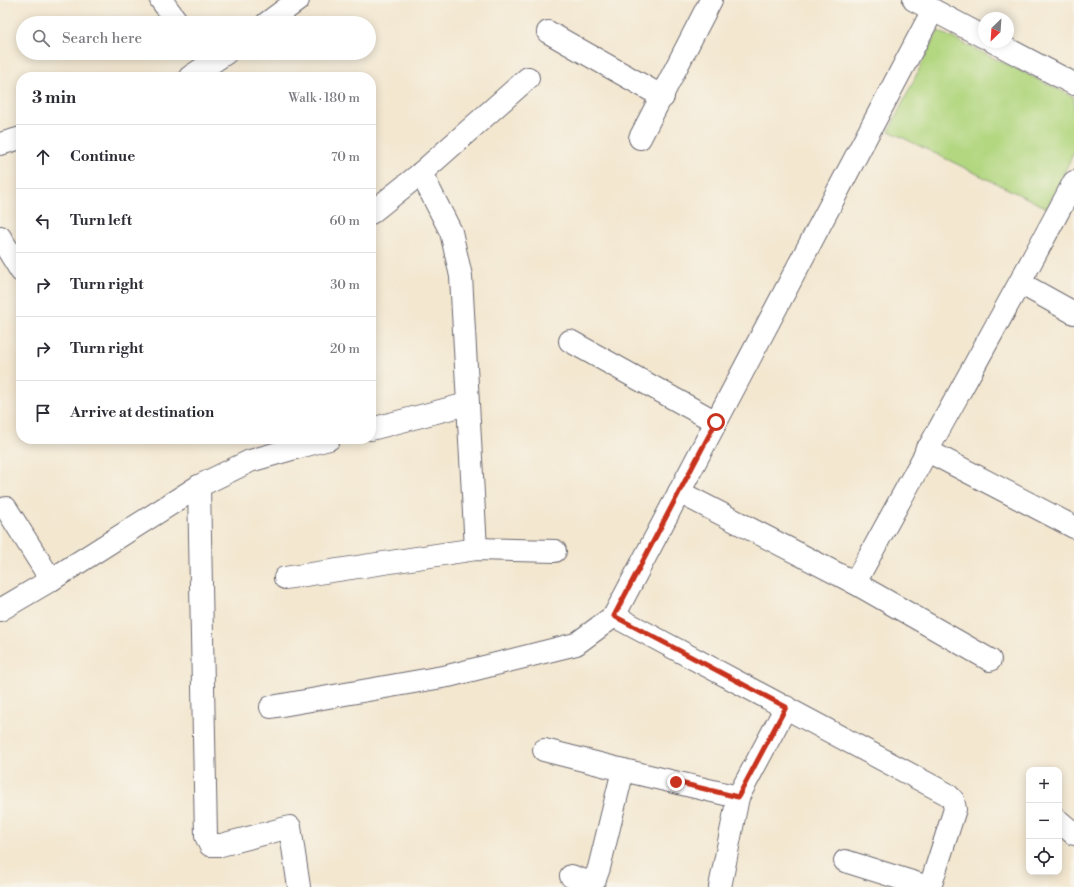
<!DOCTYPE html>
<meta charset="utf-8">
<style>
body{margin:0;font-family:"Libre Bodoni",serif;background:#f2f2f3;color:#2b2b33}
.controls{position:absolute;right:12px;bottom:12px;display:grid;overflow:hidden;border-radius:8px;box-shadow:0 2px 10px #0003}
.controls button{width:36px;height:36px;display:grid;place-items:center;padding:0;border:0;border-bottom:1px solid #e1e1e2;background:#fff;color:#2b2b33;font:20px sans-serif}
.compass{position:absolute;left:978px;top:12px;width:36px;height:36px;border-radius:50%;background:#fff;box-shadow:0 2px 10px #0003;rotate:205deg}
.stop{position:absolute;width:12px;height:12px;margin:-9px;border:3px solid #c8321e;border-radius:50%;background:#fff}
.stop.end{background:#c8321e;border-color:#fff;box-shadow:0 1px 4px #0008}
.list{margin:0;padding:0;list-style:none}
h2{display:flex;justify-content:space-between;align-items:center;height:52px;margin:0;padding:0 16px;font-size:17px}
h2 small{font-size:13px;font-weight:400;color:#7c7c81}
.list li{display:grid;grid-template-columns:26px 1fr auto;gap:12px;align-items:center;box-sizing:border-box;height:64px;padding:0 16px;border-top:1px solid #e1e1e2}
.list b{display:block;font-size:15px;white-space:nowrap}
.list em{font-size:13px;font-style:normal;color:#7c7c81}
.icon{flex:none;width:22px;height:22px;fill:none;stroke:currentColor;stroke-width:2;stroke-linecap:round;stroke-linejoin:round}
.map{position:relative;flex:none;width:1074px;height:887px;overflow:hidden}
.search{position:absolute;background:#fff;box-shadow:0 2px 10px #0003;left:16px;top:16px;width:360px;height:44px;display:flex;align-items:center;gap:10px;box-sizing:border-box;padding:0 14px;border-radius:22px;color:#7c7c81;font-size:15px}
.panel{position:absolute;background:#fff;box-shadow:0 2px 10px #0003;left:16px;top:72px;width:360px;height:372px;border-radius:16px}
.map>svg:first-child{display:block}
.green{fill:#b2d780;stroke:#6a7c5e}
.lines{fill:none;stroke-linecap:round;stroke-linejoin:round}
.minor-casing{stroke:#6b676f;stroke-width:24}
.minor{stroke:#fff;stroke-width:22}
.route{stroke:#c8321e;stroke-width:5}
</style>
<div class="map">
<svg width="1074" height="887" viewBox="0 0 1074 887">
<rect width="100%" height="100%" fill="#f7f3e8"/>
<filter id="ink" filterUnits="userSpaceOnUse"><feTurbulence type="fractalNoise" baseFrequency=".025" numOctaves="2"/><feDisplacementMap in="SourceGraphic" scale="8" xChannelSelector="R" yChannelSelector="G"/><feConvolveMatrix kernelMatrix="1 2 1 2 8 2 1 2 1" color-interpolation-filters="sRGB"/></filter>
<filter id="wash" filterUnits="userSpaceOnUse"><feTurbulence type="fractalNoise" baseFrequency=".012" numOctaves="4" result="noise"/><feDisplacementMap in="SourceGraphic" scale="16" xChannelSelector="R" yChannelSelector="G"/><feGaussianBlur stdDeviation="0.9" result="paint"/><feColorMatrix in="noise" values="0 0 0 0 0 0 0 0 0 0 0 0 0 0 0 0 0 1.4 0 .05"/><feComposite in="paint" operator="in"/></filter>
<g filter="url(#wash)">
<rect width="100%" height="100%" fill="#f3e7d0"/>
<!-- green -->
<polygon class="green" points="938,31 1074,97 1074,152 1047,208 889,131"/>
</g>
<g filter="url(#ink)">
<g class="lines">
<!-- minor casing -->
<g class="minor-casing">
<g id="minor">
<polyline points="161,0 178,23"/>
<polyline points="914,0 984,37"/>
<polyline points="267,23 298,0"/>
<polyline points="548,32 663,97"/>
<polyline points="994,42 1074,84"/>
<polyline points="190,77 226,53"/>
<polyline points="640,138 711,0"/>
<polyline points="0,144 21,138"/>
<polyline points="421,173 451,232 461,276 476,549"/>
<polyline points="371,213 421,173 528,78"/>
<polyline points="0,237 21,271"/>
<polyline points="1020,283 1074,313"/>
<polyline points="570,341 716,422"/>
<polyline points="371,429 467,404"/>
<polyline points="298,439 299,447 250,461 199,486 206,836 210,845 221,845 290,827 299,887"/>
<polyline points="299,447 329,439"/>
<polyline points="926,450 1074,527"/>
<path d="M679,492L855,583C927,449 1003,316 1074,182"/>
<polyline points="6,508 51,580"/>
<polyline points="285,578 476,549 555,551"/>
<polyline points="855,583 990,660"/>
<polyline points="0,610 51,580 199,486"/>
<polyline points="614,616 947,794 953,800 955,809 930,887"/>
<polyline points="271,707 448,676 576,644 614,616 933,10"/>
<polyline points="544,750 623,770 738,797"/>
<polyline points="1059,821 1074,834"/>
<polyline points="845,861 928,887"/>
<path d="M571,876C580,879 586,883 595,879L599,868L623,770"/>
<polyline points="720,887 738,797 786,707"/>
</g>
</g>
<!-- minor -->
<use href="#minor" class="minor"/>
</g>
</g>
<g class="lines" filter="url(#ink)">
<!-- route -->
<polyline class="route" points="676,782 738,797 786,707 614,616 716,422"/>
</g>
</svg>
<div class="controls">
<button>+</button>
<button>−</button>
<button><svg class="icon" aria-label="locate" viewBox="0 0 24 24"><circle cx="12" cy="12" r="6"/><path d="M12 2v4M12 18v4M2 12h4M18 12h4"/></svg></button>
</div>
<svg class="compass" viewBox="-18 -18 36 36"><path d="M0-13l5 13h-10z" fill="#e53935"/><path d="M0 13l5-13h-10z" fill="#7c7c81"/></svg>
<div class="stop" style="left:716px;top:422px"></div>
<div class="stop end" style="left:676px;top:782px"></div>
<div class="search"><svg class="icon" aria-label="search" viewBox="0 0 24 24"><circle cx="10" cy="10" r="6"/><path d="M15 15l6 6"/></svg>Search here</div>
<section class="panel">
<h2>3 min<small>Walk · 180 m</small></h2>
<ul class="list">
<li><svg class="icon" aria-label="ahead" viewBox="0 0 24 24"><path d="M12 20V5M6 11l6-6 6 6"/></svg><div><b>Continue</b></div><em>70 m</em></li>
<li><svg class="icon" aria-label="left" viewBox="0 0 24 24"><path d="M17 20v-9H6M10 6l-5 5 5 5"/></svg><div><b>Turn left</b></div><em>60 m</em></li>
<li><svg class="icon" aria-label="right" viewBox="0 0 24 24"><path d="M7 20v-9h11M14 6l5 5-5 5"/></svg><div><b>Turn right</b></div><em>30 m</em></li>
<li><svg class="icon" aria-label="right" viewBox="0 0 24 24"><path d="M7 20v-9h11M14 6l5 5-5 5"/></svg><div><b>Turn right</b></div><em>20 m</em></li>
<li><svg class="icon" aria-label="arrive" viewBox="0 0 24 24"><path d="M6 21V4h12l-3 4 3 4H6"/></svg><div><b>Arrive at destination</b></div></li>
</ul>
</section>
</div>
